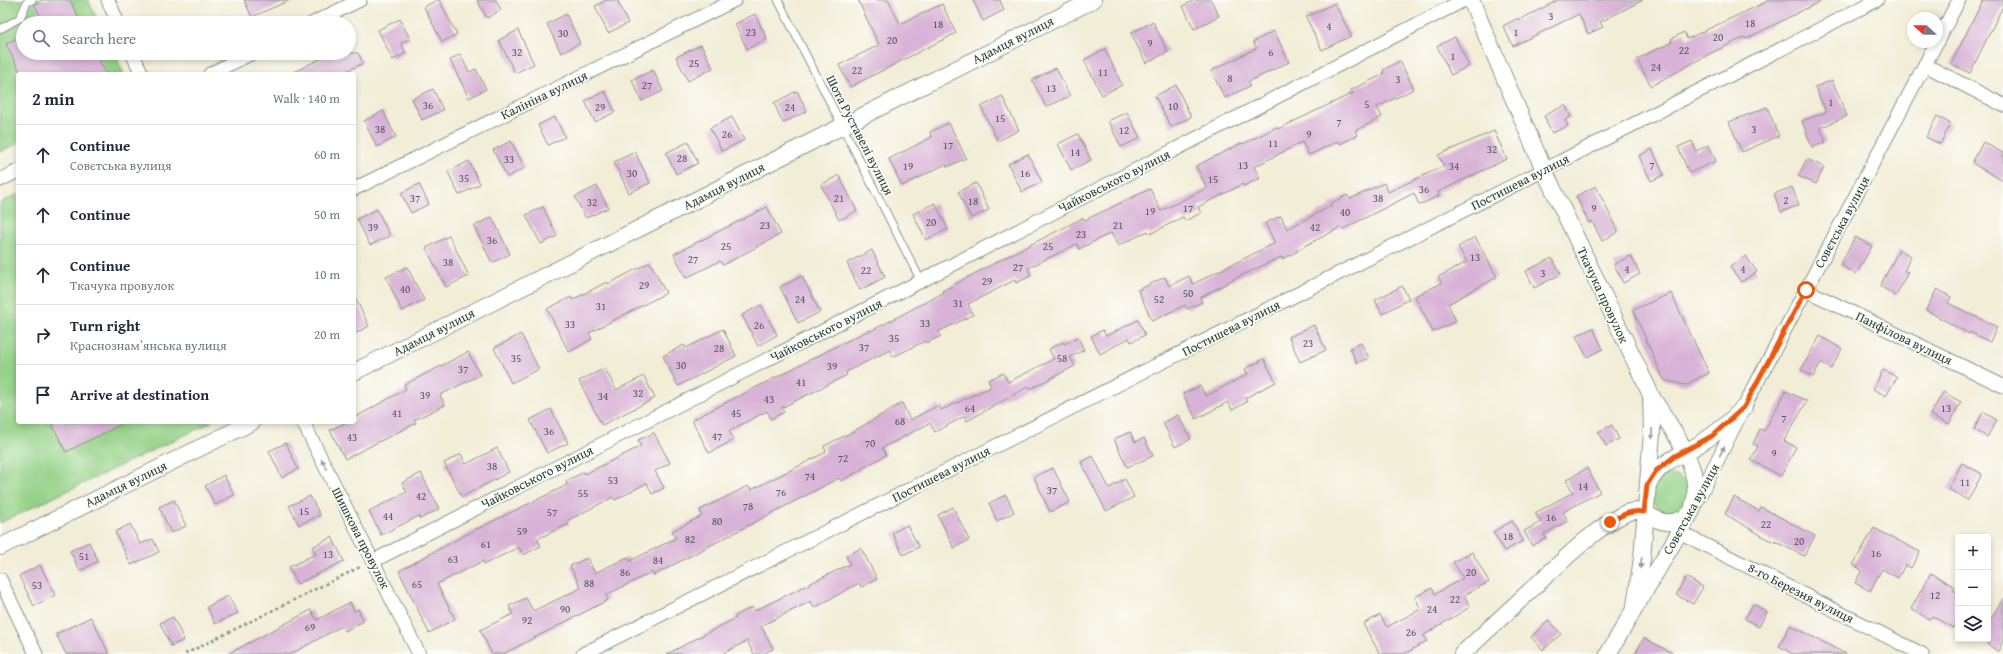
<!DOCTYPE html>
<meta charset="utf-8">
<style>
body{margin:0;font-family:"Gentium Book Plus",serif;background:#f2f2f3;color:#1f2937}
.controls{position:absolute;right:12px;bottom:12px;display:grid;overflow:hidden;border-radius:4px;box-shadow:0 2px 6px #0003}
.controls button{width:36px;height:36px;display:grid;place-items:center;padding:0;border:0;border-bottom:1px solid #e0e1e3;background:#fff;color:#1f2937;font:20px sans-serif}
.compass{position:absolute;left:1907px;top:12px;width:36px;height:36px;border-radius:50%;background:#fff;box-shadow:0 2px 6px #0003;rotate:292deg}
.stop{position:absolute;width:12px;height:12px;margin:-9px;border:3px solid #ea580c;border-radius:50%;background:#fff}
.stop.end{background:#ea580c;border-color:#fff;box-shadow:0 1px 4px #0008}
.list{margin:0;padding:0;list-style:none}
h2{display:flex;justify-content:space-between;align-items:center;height:52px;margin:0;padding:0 16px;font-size:17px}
h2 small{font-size:13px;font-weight:400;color:#747a83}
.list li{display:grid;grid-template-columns:26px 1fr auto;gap:12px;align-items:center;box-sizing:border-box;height:60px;padding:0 16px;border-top:1px solid #e0e1e3}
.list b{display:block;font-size:15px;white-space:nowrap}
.list p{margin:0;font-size:13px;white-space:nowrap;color:#747a83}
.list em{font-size:13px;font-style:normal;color:#747a83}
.icon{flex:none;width:22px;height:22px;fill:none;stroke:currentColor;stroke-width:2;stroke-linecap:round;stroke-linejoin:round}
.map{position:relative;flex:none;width:2003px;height:654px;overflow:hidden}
.search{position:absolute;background:#fff;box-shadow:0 2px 6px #0003;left:16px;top:16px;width:340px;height:44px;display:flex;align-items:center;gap:10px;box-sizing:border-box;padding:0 14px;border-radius:22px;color:#747a83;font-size:15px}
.panel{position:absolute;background:#fff;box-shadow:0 2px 6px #0003;left:16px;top:72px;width:340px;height:352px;border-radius:4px}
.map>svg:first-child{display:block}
.green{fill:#94d288;stroke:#5a885e}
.building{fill:#d9b3d7}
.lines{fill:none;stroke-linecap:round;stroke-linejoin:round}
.service-casing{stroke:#889586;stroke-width:9}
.minor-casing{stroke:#889586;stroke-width:15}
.tertiary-casing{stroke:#889586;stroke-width:18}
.path{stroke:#889586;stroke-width:2.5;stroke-dasharray:3 3;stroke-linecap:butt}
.service{stroke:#fff;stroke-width:7}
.minor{stroke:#fff;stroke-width:13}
.tertiary{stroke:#fff;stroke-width:16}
.oneway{fill:#8f9e9a}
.route{stroke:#ea580c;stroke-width:5}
.labels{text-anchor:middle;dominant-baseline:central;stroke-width:3.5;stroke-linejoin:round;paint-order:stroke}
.number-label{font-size:11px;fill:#4e5a5d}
.street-label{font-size:13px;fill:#1f3d34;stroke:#fdfcf7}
</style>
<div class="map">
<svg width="2003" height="654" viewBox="0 0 2003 654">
<rect width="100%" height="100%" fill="#fdfcf7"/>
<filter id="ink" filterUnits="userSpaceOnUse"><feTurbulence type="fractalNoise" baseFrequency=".025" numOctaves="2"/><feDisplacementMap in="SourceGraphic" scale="8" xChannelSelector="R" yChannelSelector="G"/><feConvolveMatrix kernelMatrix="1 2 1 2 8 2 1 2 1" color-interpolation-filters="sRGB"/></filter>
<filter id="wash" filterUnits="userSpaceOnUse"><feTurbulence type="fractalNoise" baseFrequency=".012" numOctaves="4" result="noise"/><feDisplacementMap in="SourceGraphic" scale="16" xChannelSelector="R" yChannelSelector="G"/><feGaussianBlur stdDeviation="0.9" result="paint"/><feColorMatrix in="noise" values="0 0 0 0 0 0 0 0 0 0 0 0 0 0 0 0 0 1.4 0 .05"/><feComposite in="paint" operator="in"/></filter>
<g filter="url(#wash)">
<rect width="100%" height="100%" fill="#f2edd7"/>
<!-- green -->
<g class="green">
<polygon points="2,0 88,0 99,23 23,23 23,53 114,53 124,74 18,74 18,143 0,152 0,1"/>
<polygon points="18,194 18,422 212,422 0,523 0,203"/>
<circle cx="1670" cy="494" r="19"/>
</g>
<g id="blocks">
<!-- building -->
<g class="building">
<polygon points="42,0 70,0 81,23 44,23 34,4"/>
<polygon points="244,0 290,0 252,17"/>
<polygon points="437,0 439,0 457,34 442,42 424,7"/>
<polygon points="477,0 496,0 501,10 487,18"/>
<polygon points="607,0 617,0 628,23 608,33 595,6"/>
<polygon points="858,0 888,0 900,24 942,4 956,33 850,87 839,65 879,45"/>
<polygon points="973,0 1000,0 1004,10 983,21"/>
<polygon points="1195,0 1211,0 1219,16 1194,29 1183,6"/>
<polygon points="1558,0 1643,0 1600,22 1603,27 1588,34 1579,14 1513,46 1503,26 1518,18 1519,20"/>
<polygon points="1770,0 1823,0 1746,39 1745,37 1713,52 1651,86 1637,59 1672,42 1671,39 1684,32 1687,39"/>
<polygon points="1983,0 2003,0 2003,6 1970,73 1951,64"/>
<polygon points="1335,3 1351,36 1322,50 1306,17"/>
<polygon points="566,14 580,43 561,53 547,24"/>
<polygon points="755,14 767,39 747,49 735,24"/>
<polygon points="400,19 410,39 401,43 406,53 393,60 378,30"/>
<polygon points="1153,22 1168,52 1146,63 1131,33"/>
<polygon points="518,30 534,64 515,73 499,40"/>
<polygon points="1274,31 1289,62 1248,82 1250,86 1225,98 1211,71 1257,48 1253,42"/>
<polygon points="23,35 23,53 96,53 106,74 21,74 6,44"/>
<polygon points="1455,37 1469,66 1451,75 1437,46"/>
<polygon points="701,45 713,68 688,81 676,57"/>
<polygon points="1105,49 1122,85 1102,95 1084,60"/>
<polygon points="332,53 358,53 363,63 341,74 290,74"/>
<polygon points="460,54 469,72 476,69 486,89 469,98 450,60"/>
<polygon points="1400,61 1414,89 1377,107 1382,117 1355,131 1358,135 1340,144 1338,141 1309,155 1302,142 1254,167 1260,178 1244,186 1243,184 1198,207 1201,213 1185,221 1183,217 1150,234 1148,231 1118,246 1111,233 1079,249 1077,244 1028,268 1031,276 1016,283 1015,280 968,304 973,315 938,332 941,336 926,343 925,341 893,357 890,350 846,372 847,375 781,408 784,412 771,419 767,411 729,431 734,440 709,453 692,420 847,341 869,330 869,332 943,293 942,291 1004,258 1083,218 1085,220 1150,189 1161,211 1207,188 1196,166 1242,143 1243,144 1277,127 1278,129 1353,93 1351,90 1384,74 1383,70"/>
<polygon points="1056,68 1070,96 1046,107 1032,80"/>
<polygon points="653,70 663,91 642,101 632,80"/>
<polygon points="1832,80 1847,116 1820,128 1826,142 1812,147 1802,121 1826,112 1815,87"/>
<polygon points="1176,85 1191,117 1171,127 1155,96"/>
<polygon points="433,89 443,110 422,120 412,99"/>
<polygon points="605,91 615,112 595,122 585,101"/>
<polygon points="797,91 807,111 783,123 774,103"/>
<polygon points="1002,96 1019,130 998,141 981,107"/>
<polygon points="1565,105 1571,117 1565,120 1568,126 1552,133 1544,116"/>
<polygon points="1767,107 1779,136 1742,152 1729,122"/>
<polygon points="383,111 396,137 377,147 364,121"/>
<polygon points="1127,112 1140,138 1121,147 1108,121"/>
<polygon points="1937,116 1951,124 1940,144 1926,137"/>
<polygon points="555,117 565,137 548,145 538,125"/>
<polygon points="732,117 744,140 722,151 710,128"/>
<polygon points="949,123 966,158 947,167 946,164 902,186 889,159 932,137 930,132"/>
<polygon points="1494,131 1507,159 1438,192 1439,196 1419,205 1414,193 1343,229 1341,227 1297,250 1298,251 1282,259 1281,257 1234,279 1200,298 1202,302 1187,309 1185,305 1152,321 1138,290 1165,277 1169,286 1189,276 1193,284 1275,243 1265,223 1281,216 1287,229 1331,206 1330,204 1347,195 1350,199 1384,183 1388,192 1444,166 1438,155"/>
<polygon points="1078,134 1091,160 1071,170 1058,144"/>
<polygon points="511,141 525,168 507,177 493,150"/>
<polygon points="1692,141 1696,151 1709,145 1716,161 1689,173 1678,147"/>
<polygon points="688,142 698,163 676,174 666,153"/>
<polygon points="1983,142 2003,153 2003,181 1972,163"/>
<polygon points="1652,149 1664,175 1651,181 1639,156"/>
<polygon points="635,152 650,183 629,193 614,162"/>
<polygon points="1028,154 1042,182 1022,192 1008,164"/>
<polygon points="1807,159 1824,167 1816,184 1798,176"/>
<polygon points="469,161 480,184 459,195 448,172"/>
<polygon points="839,175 857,211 839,220 821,185"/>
<polygon points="976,183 989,210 971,218 958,192"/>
<polygon points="419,184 429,204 411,213 401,193"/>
<polygon points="597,186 608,208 586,218 575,197"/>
<polygon points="1596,186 1618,232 1602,241 1592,221 1589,223 1576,196"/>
<polygon points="1792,187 1799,205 1781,212 1774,194"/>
<polygon points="935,203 948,229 926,240 913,214"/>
<polygon points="543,207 557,236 541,244 526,215"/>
<polygon points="767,207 781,234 723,265 720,261 686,278 674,254"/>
<polygon points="377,209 390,236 370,245 357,219"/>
<polygon points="492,217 510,254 492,263 474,226"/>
<polygon points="449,236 469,276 446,287 426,248"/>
<polygon points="1475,237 1497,277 1448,304 1456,321 1433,332 1415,296 1442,283 1438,277 1467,262 1458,247"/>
<polygon points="1855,237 1872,246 1856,274 1840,265"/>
<polygon points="872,250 885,277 860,290 847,263"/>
<polygon points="1899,250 1911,256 1904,271 1908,272 1896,296 1880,286"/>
<polygon points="1631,256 1640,274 1623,283 1614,264"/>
<polygon points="1746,256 1757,272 1741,282 1730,267"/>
<polygon points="1552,258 1561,274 1534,288 1526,271"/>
<polygon points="650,262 666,293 589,333 592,339 569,352 547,309 571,297 572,300 607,282 608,284"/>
<polygon points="407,267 424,300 402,311 386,277"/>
<polygon points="802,276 820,312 798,323 780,287"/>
<polygon points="1402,286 1409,299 1382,314 1375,300"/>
<polygon points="1937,289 1951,297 1948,303 1997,327 1990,342 1970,332 1969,334 1926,310"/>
<polygon points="1671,293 1709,373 1685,385 1664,380 1633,310"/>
<polygon points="354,295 369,326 354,334"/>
<polygon points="761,305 777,335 758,346 742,315"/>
<polygon points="1138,320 1145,335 1131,342 1129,338 1100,354 1091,336 1103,330 1106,336"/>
<polygon points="1314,325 1326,350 1300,362 1289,337"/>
<polygon points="1593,328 1603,349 1587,357 1576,336"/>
<polygon points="723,329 736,356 678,386 663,356 684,345 686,348"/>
<polygon points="521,334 539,369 511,383 494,348"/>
<polygon points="1820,336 1842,349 1831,369 1821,362 1813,377 1801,370"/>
<polygon points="1078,337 1084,350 1070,357 1075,366 1030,389 1029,386 967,421 965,416 935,432 930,423 882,448 886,455 861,469 861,470 841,481 839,478 673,565 654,575 652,572 606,595 608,600 503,654 492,654 480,630 513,614 509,606 526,598 533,611 581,588 570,566 587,558 595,573 628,557 630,561 676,538 672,531 702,516 700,510 748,486 751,490 795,468 826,452 824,446 854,431 902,403 910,420 939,405 941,410 991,387 988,380 1003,373 1008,382 1054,359 1049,349 1063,342 1064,344"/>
<polygon points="1361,343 1369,358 1357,363 1350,348"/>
<polygon points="468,352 480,375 440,395 445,405 414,420 416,423 345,459 330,430 347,422 354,422 354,418 406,389 404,385"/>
<polygon points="1264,359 1276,382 1245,398 1247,402 1232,410 1228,402 1196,419 1183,394 1200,386 1206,396 1248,374 1245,369"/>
<polygon points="605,368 616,390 644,376 655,398 602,425 579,381"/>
<polygon points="1883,370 1897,377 1886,396 1873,389"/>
<polygon points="1786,391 1807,401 1784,441 1796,447 1781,476 1751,460 1758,446 1753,444 1760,429 1764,431"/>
<polygon points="1943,392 1961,402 1949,424 1930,415"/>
<polygon points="551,409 568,443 547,453 530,420"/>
<polygon points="1983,412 1997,420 1987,437 1974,429"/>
<polygon points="1178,415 1191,439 1175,447 1163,423"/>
<polygon points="51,422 126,422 66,452"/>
<polygon points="1612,425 1619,439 1606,446 1598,432"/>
<polygon points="1130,432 1135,442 1144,438 1153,456 1127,467 1114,439"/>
<polygon points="654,433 670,463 655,471 664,488 652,494 647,483 615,500 613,497 567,521 569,524 537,539 541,546 523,555 519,547 485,564 483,561 437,584 455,619 429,633 399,571 469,533 567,485 566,481 584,472 585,474 641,446 638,440"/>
<polygon points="286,443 298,469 282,478 269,451"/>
<polygon points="497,448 509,472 462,497 444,463 461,454 466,464"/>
<polygon points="1093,456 1109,488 1125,479 1134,497 1106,511 1081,462"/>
<polygon points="1962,463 1982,474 1968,500 1948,489"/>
<polygon points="1053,468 1070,502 1050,512 1034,477"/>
<polygon points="1587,468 1600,492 1563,512 1568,521 1544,534 1546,538 1532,546 1524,531 1541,522 1535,513 1573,492 1566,480"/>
<polygon points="421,473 439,509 420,519 419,516 381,535 369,511 407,492 402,483"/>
<polygon points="224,475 234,495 215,505 205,486"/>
<polygon points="1006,495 1014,512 997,521 989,503"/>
<polygon points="310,496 320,515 299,525 289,506"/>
<polygon points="1734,497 1759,511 1761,507 1815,536 1804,556 1772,540 1771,541 1725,514"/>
<polygon points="174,500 186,526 171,533 159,507"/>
<polygon points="953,507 969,540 954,548 938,515"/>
<polygon points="1512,521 1523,541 1504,551 1493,532"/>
<polygon points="130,524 140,544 153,539 159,552 131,565 115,532"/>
<polygon points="907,525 919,547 903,555 892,533"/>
<polygon points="1874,528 1920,552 1911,568 1905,565 1898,578 1882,569 1870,591 1855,583 1862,570 1853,565"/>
<polygon points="332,537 344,561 297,584 289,567 316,554 312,547"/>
<polygon points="89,542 98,561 80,571 70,551"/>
<polygon points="861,548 877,579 861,587 859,583 814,608 811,601 761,626 773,649 762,654 754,654 747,641 722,654 667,654 736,618 735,616 752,607 754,611 850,564 846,556"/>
<polygon points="1472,552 1489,582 1464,595 1470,607 1424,635 1427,641 1404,654 1380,654 1363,624 1380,615 1387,627 1421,609 1415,597 1432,588 1435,594 1463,578 1453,562"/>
<polygon points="40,565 55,595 34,606 19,576"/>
<polygon points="1931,573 1955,587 1953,590 1958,593 1958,618 1953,628 1932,616 1929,619 1911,609"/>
<polygon points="1686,577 1703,587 1693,604 1676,595"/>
<polygon points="228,596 238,613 215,624 207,607"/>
<polygon points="2003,598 2003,641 1998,651 1988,645 1988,624"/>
<polygon points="350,602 354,611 358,609 364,621 345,631 342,626 291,654 228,654 311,610 317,620"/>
<polygon points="1753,604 1767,612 1759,627 1745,619"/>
<polygon points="91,617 109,654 66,654 56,634"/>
<polygon points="173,617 184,640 171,646 160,623"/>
<polygon points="1549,620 1561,634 1543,650 1531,637"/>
<polygon points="1790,625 1846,654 1793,654 1779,646"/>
<polygon points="1644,638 1674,654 1635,654"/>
</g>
</g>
</g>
<g filter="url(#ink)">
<use href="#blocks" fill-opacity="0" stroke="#889586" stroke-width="1"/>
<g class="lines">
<!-- service casing -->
<g class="service-casing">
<g id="service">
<polyline points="778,0 921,281"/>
<polyline points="0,29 20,18 27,2 32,0"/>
</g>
</g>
<!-- minor casing -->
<g class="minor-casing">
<g id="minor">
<polyline points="108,0 118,23"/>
<polyline points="313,23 360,0"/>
<polyline points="132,53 142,74"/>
<polyline points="1925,65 2003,105"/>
<polyline points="210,74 252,53"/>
<polyline points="0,180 18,171"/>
<polyline points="354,189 735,0"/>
<polyline points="1806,290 2003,386"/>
<polyline points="303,422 419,654"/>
<polyline points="1696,503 1744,407 1959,0"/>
<polyline points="1679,532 1922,654"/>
<polyline points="373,561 921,281 1464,0"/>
<polyline points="0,579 36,654"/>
<polyline points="583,654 1544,170 1877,0"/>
</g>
</g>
<!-- tertiary casing -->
<g class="tertiary-casing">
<g id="tertiary">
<polyline points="1471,0 1544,170 1651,395 1652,433 1642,558 1635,606"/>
<polyline points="354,372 1093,0"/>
<path d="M1648,484C1664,458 1678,458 1701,443C1717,433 1731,421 1744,407"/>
<polyline points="0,547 252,422"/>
<path d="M1462,654C1490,628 1518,602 1547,575C1570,554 1594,530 1622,515C1640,506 1644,514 1658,520C1669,525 1684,521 1691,512C1693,510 1693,505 1694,503C1703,467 1669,425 1651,396"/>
<polyline points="1608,654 1690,514"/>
</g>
</g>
<!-- path -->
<polyline class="path" points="185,654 360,567"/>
<!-- service -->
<use href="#service" class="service"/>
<!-- minor -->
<use href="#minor" class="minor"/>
<!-- tertiary -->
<use href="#tertiary" class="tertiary"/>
</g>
<!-- one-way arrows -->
<defs><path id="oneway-solid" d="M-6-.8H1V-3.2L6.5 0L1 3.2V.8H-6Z"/></defs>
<g class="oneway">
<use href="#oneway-solid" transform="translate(1652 434) rotate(92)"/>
<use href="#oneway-solid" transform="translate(1722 451) rotate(-63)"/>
<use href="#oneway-solid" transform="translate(324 464) rotate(-117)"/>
<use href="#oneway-solid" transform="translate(1641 563) rotate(98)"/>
</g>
</g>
<g class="lines" filter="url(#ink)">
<!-- route -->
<path class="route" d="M1610,522C1622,515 1630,510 1644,512L1647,485L1656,471L1675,456L1712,436L1744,407L1806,290"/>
</g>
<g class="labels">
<!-- number labels -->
<g class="number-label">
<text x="1551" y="16">3</text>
<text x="1750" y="23">18</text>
<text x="938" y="24">18</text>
<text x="1329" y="26">4</text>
<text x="751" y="32">23</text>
<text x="1516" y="32">1</text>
<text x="563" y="33">30</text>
<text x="1718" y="37">20</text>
<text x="892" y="40">20</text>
<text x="1150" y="43">9</text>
<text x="1684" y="50">22</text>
<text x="517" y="52">32</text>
<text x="1271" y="52">6</text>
<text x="1453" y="56">1</text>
<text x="694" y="63">25</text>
<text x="1656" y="67">24</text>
<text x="857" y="70">22</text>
<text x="1103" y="72">11</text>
<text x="1230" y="78">8</text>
<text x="1398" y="79">3</text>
<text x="647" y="85">27</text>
<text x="1051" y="88">13</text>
<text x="1831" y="102">1</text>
<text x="1367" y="104">5</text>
<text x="428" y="105">36</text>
<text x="1173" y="106">10</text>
<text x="600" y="107">29</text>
<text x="790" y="107">24</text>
<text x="1000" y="118">15</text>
<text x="1339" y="122">7</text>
<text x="380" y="129">38</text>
<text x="1754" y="129">3</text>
<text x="1124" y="130">12</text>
<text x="727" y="134">26</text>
<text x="1309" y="134">9</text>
<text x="1273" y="143">11</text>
<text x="948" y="145">17</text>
<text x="1492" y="149">32</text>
<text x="1075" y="152">14</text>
<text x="682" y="158">28</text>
<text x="509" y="159">33</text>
<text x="1243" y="165">13</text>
<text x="1652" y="165">7</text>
<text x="908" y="166">19</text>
<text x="1454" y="166">34</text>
<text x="632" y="173">30</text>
<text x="1025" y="173">16</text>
<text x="464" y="178">35</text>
<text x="1213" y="179">15</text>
<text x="1424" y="189">36</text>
<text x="415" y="198">37</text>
<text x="839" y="198">21</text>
<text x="1378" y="198">38</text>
<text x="1786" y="200">2</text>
<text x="973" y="201">18</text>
<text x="592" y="202">32</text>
<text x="1188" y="208">17</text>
<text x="1594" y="208">9</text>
<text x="1150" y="211">19</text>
<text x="1345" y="212">40</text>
<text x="931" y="222">20</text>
<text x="765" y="225">23</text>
<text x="1118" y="225">21</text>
<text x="373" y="227">39</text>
<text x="1315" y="227">42</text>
<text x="1081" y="234">23</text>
<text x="492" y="240">36</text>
<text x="726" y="246">25</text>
<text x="1048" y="246">25</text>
<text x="1475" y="257">13</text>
<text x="693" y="259">27</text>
<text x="448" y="262">38</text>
<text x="1018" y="267">27</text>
<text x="1627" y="269">4</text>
<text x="1743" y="269">4</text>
<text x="866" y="270">22</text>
<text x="1543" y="273">3</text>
<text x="987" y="281">29</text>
<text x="644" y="285">29</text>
<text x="405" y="289">40</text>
<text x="1188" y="293">50</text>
<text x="800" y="299">24</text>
<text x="1159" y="299">52</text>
<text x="958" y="303">31</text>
<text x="601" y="306">31</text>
<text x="925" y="323">33</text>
<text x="570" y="324">33</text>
<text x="759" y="325">26</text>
<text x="894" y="338">35</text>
<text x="1308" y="343">23</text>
<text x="864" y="347">37</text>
<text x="719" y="348">28</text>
<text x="516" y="358">35</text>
<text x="1062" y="358">58</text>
<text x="681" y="365">30</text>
<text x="832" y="366">39</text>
<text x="463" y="369">37</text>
<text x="801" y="382">41</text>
<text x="638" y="393">32</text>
<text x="425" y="395">39</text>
<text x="603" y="396">34</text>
<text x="769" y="399">43</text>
<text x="970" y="408">64</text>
<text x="1946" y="408">13</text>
<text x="397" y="413">41</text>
<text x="736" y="413">45</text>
<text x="1784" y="418">7</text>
<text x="900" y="421">68</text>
<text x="549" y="431">36</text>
<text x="717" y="436">47</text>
<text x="352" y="437">43</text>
<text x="870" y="443">70</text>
<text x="1774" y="453">9</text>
<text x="843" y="458">72</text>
<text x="492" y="466">38</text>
<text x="810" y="476">74</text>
<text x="613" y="480">53</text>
<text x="1965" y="482">11</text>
<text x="1583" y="486">14</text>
<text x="1052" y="490">37</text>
<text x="781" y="492">76</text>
<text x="583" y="493">55</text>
<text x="421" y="496">42</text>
<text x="748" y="506">78</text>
<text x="304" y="511">15</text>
<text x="552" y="512">57</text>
<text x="388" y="516">44</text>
<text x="1551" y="517">16</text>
<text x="717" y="521">80</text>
<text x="1766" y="524">22</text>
<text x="522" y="531">59</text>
<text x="1508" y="536">18</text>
<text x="690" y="539">82</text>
<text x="1799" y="541">20</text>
<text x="486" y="544">61</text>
<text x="1876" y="553">16</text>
<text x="328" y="554">13</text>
<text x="84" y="556">51</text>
<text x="453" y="559">63</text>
<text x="658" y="560">84</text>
<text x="625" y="572">86</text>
<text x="1471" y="572">20</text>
<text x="589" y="583">88</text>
<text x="417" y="584">65</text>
<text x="37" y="585">53</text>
<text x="1935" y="595">12</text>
<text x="1455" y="599">22</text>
<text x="565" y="609">90</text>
<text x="1432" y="609">24</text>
<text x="527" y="620">92</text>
<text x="310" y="627">69</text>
<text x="1411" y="632">26</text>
</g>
<!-- street labels -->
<g class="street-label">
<text transform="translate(1013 40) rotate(-27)">Адамця вулиця</text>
<text transform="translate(544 95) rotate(-26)">Калініна вулиця</text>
<text transform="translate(860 135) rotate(63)">Шота Руставелі вулиця</text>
<text transform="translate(1114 181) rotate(-27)">Чайковського вулиця</text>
<text transform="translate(1520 182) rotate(-27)">Постишева вулиця</text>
<text transform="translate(724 186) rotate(-27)">Адамця вулиця</text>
<text transform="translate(1842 222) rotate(-62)">Совєтська вулиця</text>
<text transform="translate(1603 295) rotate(65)">Ткачука провулок</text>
<text transform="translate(1231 328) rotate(-27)">Постишева вулиця</text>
<text transform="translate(826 330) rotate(-27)">Чайковського вулиця</text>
<text transform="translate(434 332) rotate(-27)">Адамця вулиця</text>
<text transform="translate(1904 338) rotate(26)">Панфілова вулиця</text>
<text transform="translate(941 474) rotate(-27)">Постишева вулиця</text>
<text transform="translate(537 477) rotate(-27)">Чайковського вулиця</text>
<text transform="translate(126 484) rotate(-26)">Адамця вулиця</text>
<text transform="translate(1691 509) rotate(-61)">Совєтська вулиця</text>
<text transform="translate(361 538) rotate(63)">Шишкова провулок</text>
<text transform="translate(1801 593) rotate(27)">8-го Березня вулиця</text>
</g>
</g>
</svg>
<div class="controls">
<button>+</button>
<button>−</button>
<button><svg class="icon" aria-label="layers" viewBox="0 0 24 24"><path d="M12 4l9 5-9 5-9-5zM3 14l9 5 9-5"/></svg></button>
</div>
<svg class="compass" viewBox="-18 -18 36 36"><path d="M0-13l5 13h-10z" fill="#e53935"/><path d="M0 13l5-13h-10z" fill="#747a83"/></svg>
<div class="stop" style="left:1806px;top:290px"></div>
<div class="stop end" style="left:1610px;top:522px"></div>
<div class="search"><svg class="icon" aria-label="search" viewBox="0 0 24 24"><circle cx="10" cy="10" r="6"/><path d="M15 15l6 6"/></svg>Search here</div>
<section class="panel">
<h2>2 min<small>Walk · 140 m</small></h2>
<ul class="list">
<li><svg class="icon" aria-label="ahead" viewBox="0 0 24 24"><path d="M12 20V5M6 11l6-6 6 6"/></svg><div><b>Continue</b><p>Совєтська вулиця</p></div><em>60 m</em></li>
<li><svg class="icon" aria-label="ahead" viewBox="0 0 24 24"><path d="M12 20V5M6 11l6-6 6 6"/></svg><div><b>Continue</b></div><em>50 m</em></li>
<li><svg class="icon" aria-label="ahead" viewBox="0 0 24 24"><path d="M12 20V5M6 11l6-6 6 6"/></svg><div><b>Continue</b><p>Ткачука провулок</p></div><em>10 m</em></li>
<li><svg class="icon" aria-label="right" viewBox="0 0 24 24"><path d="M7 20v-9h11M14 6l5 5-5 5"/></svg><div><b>Turn right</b><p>Краснознамʼянська вулиця</p></div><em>20 m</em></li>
<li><svg class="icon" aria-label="arrive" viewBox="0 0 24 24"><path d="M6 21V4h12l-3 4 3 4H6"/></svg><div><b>Arrive at destination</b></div></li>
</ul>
</section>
</div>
